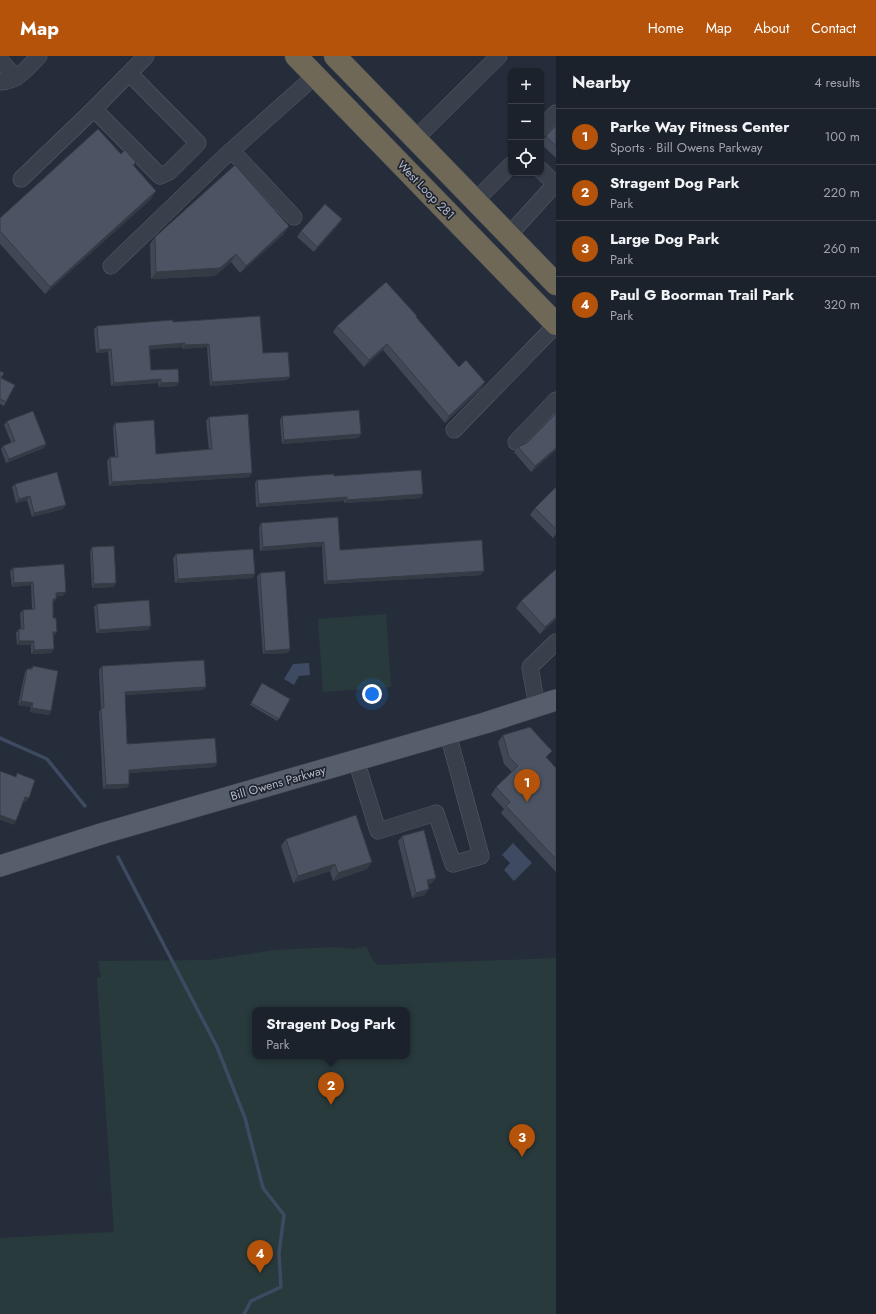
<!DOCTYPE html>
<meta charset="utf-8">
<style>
body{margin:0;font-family:Jost,sans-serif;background:#292f38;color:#f1f3f6}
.controls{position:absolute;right:12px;top:12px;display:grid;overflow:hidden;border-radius:8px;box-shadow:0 1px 3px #0004}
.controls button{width:36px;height:36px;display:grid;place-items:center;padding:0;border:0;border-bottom:1px solid #3a3f48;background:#1c222c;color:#f1f3f6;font:20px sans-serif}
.you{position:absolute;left:372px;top:638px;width:14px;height:14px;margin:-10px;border:3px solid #fff;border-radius:50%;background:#1a73e8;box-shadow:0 0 0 6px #1a73e833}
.badge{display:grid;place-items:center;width:26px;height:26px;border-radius:50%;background:#b45309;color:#fff;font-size:13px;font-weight:700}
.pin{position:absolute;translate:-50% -33px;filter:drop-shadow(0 1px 2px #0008)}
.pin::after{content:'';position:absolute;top:21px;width:14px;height:12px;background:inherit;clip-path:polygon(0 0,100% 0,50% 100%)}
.popup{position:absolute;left:252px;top:951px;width:158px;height:52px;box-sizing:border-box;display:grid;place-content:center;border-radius:8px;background:#1c222c;filter:drop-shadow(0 1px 3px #0005);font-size:13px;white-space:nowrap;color:#a0a4a9}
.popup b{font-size:15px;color:#f1f3f6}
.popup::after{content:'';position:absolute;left:50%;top:100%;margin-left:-8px;border:8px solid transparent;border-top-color:#1c222c}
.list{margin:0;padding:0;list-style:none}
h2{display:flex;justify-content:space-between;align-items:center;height:52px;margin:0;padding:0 16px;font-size:17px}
h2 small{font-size:13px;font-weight:400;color:#a0a4a9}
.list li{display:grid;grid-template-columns:26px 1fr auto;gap:12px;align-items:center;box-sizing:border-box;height:56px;padding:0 16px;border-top:1px solid #3a3f48}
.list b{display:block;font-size:15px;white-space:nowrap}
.list p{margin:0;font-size:13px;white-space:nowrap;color:#a0a4a9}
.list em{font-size:13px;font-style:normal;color:#a0a4a9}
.icon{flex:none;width:22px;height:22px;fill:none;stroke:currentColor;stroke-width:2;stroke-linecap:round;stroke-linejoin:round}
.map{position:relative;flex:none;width:556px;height:1258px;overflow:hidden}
header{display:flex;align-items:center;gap:24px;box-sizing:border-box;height:56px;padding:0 20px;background:#b45309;color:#fff}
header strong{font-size:19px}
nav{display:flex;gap:22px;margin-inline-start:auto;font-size:14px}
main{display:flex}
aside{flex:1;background:#1c222c}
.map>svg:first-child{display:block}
.green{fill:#293a3c;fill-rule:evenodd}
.water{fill:#3d4a62}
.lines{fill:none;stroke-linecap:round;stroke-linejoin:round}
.stream{stroke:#3d4a62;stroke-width:3.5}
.minor-casing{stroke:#575d69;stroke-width:17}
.major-casing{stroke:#424854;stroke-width:22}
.highway-casing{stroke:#444a56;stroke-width:23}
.minor{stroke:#393f4b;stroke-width:16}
.major{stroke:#575e6b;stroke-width:21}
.highway{stroke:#706857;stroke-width:22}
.wall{fill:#414855}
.shaded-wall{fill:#353b45}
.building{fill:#4c5463;stroke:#353b45}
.labels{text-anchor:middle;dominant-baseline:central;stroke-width:3.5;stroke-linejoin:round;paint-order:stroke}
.street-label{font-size:12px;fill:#b5bac6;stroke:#1e2430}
</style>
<header>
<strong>Map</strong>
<nav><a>Home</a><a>Map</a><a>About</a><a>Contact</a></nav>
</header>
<main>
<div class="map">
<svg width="556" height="1258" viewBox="0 0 556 1258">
<rect width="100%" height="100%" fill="#262d3a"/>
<!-- green -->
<g class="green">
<polygon points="386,558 391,631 323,636 318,563"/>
<path d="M366,890L373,904L377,909L556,902V1258H0V1182L114,1176L97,922L101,921L98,905L210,904L275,894L334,891L354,893ZM255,954H407V1000H255Z"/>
</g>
<!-- water -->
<g class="water">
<polygon points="309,607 310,619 299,620 294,629 284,623 293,608"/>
<polygon points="513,787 532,807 514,825 504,814 510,807 502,799"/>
</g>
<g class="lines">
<!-- stream -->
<g class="stream">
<polyline points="0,682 47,703 85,750"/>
<polyline points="118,801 217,991 245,1062 263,1132 284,1159 279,1197 281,1231 251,1245 244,1258"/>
</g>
<!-- minor casing -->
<g class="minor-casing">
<g id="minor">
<polyline points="0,4 16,22"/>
<polyline points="129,17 198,87 169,116 160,120 94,53 146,0"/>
<path d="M0,26C17,26 28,11 39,0"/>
<polyline points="541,72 556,57"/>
<polyline points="416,82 499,0"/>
<polyline points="232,95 294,161"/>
<polyline points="541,114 555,128"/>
<polyline points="21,123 94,53"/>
<polyline points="476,144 511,109"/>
<polyline points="509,179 556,127"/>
<polyline points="111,210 222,103 315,20"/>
<polyline points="454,374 556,269"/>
<polyline points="516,386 556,344"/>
<polyline points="537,651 530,611 556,586"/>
<polyline points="356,704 378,775 436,757 453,808 481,800 448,678"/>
</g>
</g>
<!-- major casing -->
<g class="major-casing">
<polyline id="major" points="0,810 104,777 485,667 556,644"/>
</g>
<!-- highway casing -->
<g class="highway-casing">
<g id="highway">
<polyline points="296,0 556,268"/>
<polyline points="335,0 556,228"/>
</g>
</g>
<!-- minor -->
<use href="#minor" class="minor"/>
<!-- major -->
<use href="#major" class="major"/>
<!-- highway -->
<use href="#highway" class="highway"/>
</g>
<!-- wall -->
<g class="wall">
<polygon points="556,69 556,102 541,88 541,87 546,80"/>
<polygon points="121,98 136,106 134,110 156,135 151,143 45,238 0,188 0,162"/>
<polygon points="342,163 338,169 314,196 297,181 301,175"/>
<polygon points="284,178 240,217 231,206 215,220 151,223 150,188 155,181"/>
<polygon points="416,261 459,311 481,333 445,367 383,294 364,311 333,276 337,270"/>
<polygon points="173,266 263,297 287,324 210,330 207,291 182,293 182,291 150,293 151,314 177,330 159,331 158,327 111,330 108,296 96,297 94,273 97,270"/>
<polygon points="0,315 6,346 4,350 0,348"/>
<polygon points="556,357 556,394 531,416 514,396 518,391 527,387"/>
<polygon points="282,360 361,378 358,382 282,388 280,364"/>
<polygon points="209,361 252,417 249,421 109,430 107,405 110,401 115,401 113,371 115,367 156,398 209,394 206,365"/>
<polygon points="7,365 46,388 44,392 6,407 1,393 3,390 11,386 4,369"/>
<polygon points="334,420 421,442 344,447 344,445 256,451 255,427 257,424"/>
<polygon points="15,428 63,453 32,461 27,444 16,447 12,431"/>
<polygon points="556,431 556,478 553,482 530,459 535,452"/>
<polygon points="338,461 340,494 481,519 324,528 322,490 260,495 259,471 261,467"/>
<polygon points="92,491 116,527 113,531 92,532 90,495"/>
<polygon points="176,498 253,522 175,527 173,502"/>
<polygon points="13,512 63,540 56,540 56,543 54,546 53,546 54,580 53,580 54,593 51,597 31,598 31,589 17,589 16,577 19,573 21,573 20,557 23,554 32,553 31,529 12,531 10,515"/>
<polygon points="556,513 556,563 540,578 516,552 521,545"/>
<polygon points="260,517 290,593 288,597 263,598 257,520"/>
<polygon points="97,548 148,574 96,577 94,551"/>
<polygon points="33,610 51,655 49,659 30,656 31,651 18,649 25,616 27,613 30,613"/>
<polygon points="102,610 203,634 125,639 127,688 217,707 214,711 129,717 129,728 127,732 103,733 99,656 101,653 99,614"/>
<polygon points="261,629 279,663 277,665 250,649"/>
<polygon points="503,679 547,703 556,712 556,816 501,757 504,753 491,739 496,731 512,716 504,708 498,686"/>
<polygon points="402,780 432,827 428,828 425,839 412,842 398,785"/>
<polygon points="286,783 367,813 333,825 330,815 293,827 281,790"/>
</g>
<!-- shaded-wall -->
<g class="shaded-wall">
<polygon points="156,135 151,143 45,238 50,231"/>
<polygon points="342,163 338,169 314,196 317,191"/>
<polygon points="289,170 284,178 240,217 246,210"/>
<polygon points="236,198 231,206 215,220 151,223 156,216"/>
<polygon points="185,287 182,291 147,294 149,290"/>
<polygon points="209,288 207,291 182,293 185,289"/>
<polygon points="387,288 383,294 364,311 369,304"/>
<polygon points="111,293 108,296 96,297 99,294"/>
<polygon points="290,321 287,324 210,330 212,326"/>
<polygon points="161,323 158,327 111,330 114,327"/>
<polygon points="179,326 177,330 159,331 161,327"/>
<polygon points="485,326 481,333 445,367 449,360"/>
<polygon points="361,378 358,382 282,388 284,384"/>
<polygon points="46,388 44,392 6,407 9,403"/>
<polygon points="556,392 556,394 531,416 535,410"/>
<polygon points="252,417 249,421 109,430 112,426"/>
<polygon points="423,438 421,442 344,447 347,444"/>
<polygon points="30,440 27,444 16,447 19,443"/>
<polygon points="347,441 344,445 256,451 259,448"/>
<polygon points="66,449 63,453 32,461 34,457"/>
<polygon points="324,486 322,490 260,495 263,491"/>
<polygon points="484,515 481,519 324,528 327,525"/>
<polygon points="255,518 253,522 175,527 178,523"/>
<polygon points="33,526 31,529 12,531 14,527"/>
<polygon points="116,527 113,531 92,532 94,528"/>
<polygon points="66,536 63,540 53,541 56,537"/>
<polygon points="53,543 56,543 54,546 50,547"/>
<polygon points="556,561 556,563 540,578 545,571"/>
<polygon points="151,570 148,574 96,577 99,574"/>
<polygon points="53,576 57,576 54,580 50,580"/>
<polygon points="19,585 34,585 31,589 17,589"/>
<polygon points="54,593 51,597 31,598 34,594"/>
<polygon points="290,593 288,597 263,598 265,595"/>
<polygon points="206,631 203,634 122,639 125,636"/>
<polygon points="21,645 33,647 31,651 18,649"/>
<polygon points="32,652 51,655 49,659 30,656"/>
<polygon points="217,707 214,711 126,717 129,714"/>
<polygon points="129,728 127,732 103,733 106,729"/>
<polygon points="25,741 29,742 26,746 22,745"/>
<polygon points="0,759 16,765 14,769 0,764"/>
<polygon points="372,806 367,813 333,825 338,817"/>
<polygon points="335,808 330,815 293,827 298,820"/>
<polygon points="436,822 432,827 423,830 427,824"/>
<polygon points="429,833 425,839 412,842 416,837"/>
</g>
<!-- building -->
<g class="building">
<polygon points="556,69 556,90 546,80"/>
<polygon points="98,73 121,98 125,94 136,106 133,109 156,135 50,231 0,175 0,162"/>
<polygon points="235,109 289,170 246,210 236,198 220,212 156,216 155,181"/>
<polygon points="325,148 342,163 317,191 301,175"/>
<polygon points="386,226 417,260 416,261 459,311 466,304 485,326 449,360 387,288 369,304 337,270"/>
<polygon points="260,260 263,297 288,296 290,321 212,326 209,288 185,289 185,287 149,290 151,314 178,313 179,326 161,327 161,323 114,327 111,293 99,294 97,270 173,264 173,266"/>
<polygon points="0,315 4,317 1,322 15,329 6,346 0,343"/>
<polygon points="359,354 361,378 284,384 282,360"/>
<polygon points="33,355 46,388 9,403 3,390 15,385 7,365"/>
<polygon points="556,357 556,392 535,410 518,391 527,387"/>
<polygon points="248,358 252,417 112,426 110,401 118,401 115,367 154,364 156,398 212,393 209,361"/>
<polygon points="421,414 423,438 347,444 347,441 259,448 257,424 334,418 334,420"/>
<polygon points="57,416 66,449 34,457 30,440 19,443 15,428"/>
<polygon points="556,431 556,473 535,452"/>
<polygon points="338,461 340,494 482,484 484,515 327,525 324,486 263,491 261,467"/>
<polygon points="114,490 116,527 94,528 92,491"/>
<polygon points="253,493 255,518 178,523 176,498"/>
<polygon points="64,508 66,536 56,537 56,543 53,543 53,562 56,562 57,576 53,576 54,593 34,594 34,585 19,585 19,573 24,573 23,554 35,553 33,526 14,527 13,512"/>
<polygon points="556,513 556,561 545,571 521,545"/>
<polygon points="285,515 290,593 265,595 260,517"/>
<polygon points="149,544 151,570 99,574 97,548"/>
<polygon points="204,604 206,631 125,636 127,688 215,682 217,707 129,714 129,728 106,729 101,652 104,652 102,610"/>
<polygon points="33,610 58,615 51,655 32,652 33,647 21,645 27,613 32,613"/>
<polygon points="262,627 290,643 279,663 251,647"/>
<polygon points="530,671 552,695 546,701 556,712 556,803 506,750 510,746 496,731 518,710 509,701 503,679"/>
<polygon points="0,715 16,721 17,717 35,724 29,742 25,741 16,765 0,759"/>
<polygon points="356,759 372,806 338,817 335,808 298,820 286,783"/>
<polygon points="424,774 436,822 427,824 429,833 416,837 402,780"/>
</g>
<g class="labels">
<!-- street labels -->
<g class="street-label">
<text transform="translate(426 134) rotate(46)">West Loop 281</text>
<text transform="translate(278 727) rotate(-16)">Bill Owens Parkway</text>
</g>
</g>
</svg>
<div class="controls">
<button>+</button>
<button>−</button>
<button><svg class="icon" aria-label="locate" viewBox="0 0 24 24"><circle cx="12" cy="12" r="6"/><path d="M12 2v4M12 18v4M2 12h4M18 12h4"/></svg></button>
</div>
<div class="you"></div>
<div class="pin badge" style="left:527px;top:746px">1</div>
<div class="pin badge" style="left:331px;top:1049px">2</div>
<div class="popup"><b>Stragent Dog Park</b>Park</div>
<div class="pin badge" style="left:522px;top:1101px">3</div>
<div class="pin badge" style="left:260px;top:1217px">4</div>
</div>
<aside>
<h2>Nearby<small>4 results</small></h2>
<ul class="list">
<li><span class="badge">1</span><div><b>Parke Way Fitness Center</b><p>Sports · Bill Owens Parkway</p></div><em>100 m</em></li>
<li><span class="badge">2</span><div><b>Stragent Dog Park</b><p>Park</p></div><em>220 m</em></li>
<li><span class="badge">3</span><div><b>Large Dog Park</b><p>Park</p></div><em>260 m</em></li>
<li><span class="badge">4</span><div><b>Paul G Boorman Trail Park</b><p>Park</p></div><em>320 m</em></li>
</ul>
</aside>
</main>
